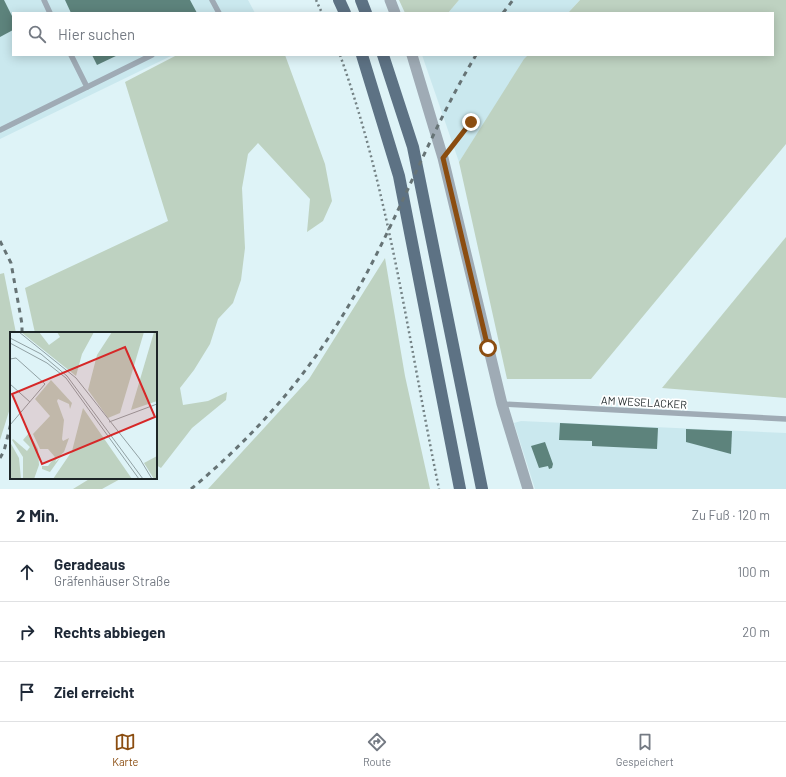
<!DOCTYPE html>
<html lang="de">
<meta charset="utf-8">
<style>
body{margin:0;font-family:Barlow,sans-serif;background:#f6f6f7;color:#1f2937}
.stop{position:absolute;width:12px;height:12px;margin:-9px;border:3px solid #8b4d10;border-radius:50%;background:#fff}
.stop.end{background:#8b4d10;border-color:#fff;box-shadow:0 1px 4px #0008}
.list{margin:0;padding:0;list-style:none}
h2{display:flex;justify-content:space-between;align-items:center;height:52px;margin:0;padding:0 16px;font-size:17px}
h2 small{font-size:13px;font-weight:400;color:#747a83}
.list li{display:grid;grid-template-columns:26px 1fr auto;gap:12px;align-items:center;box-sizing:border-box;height:60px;padding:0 16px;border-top:1px solid #e0e1e3}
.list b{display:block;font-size:15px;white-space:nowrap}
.list p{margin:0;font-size:13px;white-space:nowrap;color:#747a83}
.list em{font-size:13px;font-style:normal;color:#747a83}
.icon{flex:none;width:22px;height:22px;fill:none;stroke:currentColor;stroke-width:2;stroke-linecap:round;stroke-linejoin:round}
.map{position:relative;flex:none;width:786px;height:489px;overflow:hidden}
.search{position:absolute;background:#fff;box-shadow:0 2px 10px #0003;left:12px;right:12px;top:12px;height:44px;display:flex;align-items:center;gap:10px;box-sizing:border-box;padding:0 14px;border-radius:0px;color:#747a83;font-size:15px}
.sheet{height:232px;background:#fff}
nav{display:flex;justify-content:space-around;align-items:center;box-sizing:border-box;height:56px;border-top:1px solid #e0e1e3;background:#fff;font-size:11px;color:#747a83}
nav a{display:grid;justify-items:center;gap:2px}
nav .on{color:#8b4d10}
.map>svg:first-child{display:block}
.built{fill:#cae8ee}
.green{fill:#bed2c1}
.building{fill:#5d837c}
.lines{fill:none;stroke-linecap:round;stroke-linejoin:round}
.path{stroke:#748285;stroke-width:2.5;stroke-dasharray:2 3;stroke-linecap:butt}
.lane{stroke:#9fabb5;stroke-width:5.5}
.street{stroke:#9fabb5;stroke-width:11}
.primary{stroke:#5d7284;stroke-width:12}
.rail{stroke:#667375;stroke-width:3;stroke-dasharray:5 5;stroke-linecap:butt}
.route{stroke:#8b4d10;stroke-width:5}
.labels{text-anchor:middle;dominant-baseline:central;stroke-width:3.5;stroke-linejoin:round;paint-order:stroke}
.street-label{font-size:11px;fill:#1d2527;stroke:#fff}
.inset-road{fill:none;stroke:#91a1a4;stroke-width:1}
.view{fill:#d62828;fill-opacity:0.15;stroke:#d62828;stroke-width:2}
.inset-edge{fill:none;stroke:#1d2527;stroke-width:2}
</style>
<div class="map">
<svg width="786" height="489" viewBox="0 0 786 489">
<rect width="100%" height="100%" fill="#def3f7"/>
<!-- built -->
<g class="built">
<polygon points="0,0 248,0 255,13 13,13 13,55 173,55 0,139"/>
<polygon points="459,0 580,0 568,13 448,13"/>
<polygon points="422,55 528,55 459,162"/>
<polygon points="521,421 786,433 786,489 535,489 514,423"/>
</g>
<!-- green -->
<g class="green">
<polygon points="399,0 459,0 448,13 405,13"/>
<polygon points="580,0 786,0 786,144 591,379 507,379 459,162 524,59 528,55 773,55 773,13 568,13"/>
<polygon points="177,55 285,55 325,164 332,201 323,221 307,232 310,199 258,143 248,154 242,188 245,248 241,280 233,303 218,319 210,344 194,370 180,388 183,405 208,401 227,392 226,400 192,428 161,468 156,465 156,333 35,333 25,288 168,221 125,82"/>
<polygon points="786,237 786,398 662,388"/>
<polygon points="385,258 405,376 430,489 208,489 309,379"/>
<polygon points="4,273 16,333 11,333 11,405 0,440 0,274"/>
<polygon points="91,478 122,478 102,489 73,489"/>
</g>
<!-- building -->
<g class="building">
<polygon points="0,0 4,0 13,18 13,30 0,37"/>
<polygon points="65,0 190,0 197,13 71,13"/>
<polygon points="92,55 118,55 97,65"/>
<polygon points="560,423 658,428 657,449 592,446 592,441 559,440"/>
<polygon points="686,429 732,431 731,454 686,442"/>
<polygon points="545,442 553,464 552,468 549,469 548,466 539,468 531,446"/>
</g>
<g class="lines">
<!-- path -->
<g class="path">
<polyline points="316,0 322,13"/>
<path d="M340,55C390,195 409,344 439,489"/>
<polyline points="452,147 471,123"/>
</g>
<!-- lane -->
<g class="lane">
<polyline points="44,0 50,13"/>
<polyline points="212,0 219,13"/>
<polyline points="71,55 87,87"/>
<polyline points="0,130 152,55"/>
<polyline points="502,404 786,419"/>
</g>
<!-- street -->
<g class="street">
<polyline points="390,0 395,13"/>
<polyline points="412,55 443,158 502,404 528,489"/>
</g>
<!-- primary -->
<g class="primary">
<polyline points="339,0 345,13"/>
<polyline points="361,0 366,13"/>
<polyline points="362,55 399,176 460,489"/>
<polyline points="383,55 413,147 482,489"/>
</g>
<!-- rail -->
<g class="rail">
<polyline points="503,13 513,0"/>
<polyline points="0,241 11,263 22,324 22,333"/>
<polyline points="0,458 4,451 11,423"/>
<path d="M191,489C256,435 311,372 353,298C398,220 429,133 476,55"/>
</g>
</g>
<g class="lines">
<!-- route -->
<polyline class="route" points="471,122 443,158 488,348"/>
</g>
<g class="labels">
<!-- street labels -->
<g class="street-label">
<text transform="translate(644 402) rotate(3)">AM WESELACKER</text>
</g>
</g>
<!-- overview -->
<g transform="translate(10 332)">
<rect width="147" height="147" fill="#def3f7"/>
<path d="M11,0H29L39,13L50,5L47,0H84L72,22L66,44ZM102,0H134L110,81L98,86L78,58L87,23ZM144,0H147V69L121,78ZM41,48L62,71L60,77L59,72L48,67L47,69L54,88L52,107L53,109L59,106L54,120L47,126L45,130L50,126L40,140L32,137V134H38L45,125L38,117H30L23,102L40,84L25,67ZM73,76L86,95L122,147H43L62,119ZM19,101L28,117L29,133L24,147H13V125L2,108L3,107L17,119L20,115L13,108ZM0,110L9,126L11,147H0ZM147,124V147H144L134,131Z" fill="#bed2c1"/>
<path class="inset-road" d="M9,0L66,46L130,127L142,147M0,6L31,22L57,44L133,147M0,11L37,31L56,46L129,147M0,27L6,26L35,52L0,93M0,52L20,70M99,90L147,72"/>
<path class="view" d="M115,15L145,85L32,132L2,62Z"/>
<rect width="147" height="147" class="inset-edge"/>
</g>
</svg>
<div class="stop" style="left:488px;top:348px"></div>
<div class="stop end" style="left:471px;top:122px"></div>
<div class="search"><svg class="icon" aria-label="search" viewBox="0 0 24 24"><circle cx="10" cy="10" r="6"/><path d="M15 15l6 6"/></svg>Hier suchen</div>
</div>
<section class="sheet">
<h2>2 Min.<small>Zu Fuß · 120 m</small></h2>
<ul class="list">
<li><svg class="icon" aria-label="ahead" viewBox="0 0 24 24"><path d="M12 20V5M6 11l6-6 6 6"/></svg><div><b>Geradeaus</b><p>Gräfenhäuser Straße</p></div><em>100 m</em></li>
<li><svg class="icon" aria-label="right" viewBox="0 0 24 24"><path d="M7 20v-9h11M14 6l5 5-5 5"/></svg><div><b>Rechts abbiegen</b></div><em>20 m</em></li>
<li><svg class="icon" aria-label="arrive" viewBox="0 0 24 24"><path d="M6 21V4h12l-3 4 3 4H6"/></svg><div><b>Ziel erreicht</b></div></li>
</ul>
</section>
<nav>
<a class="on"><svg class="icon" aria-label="map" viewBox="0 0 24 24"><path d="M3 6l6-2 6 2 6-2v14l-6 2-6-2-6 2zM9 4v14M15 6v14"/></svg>Karte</a>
<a><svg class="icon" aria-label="directions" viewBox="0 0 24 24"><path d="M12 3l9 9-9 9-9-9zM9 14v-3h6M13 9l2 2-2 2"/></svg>Route</a>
<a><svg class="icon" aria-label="saved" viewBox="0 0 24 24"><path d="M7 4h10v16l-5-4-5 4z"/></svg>Gespeichert</a>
</nav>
